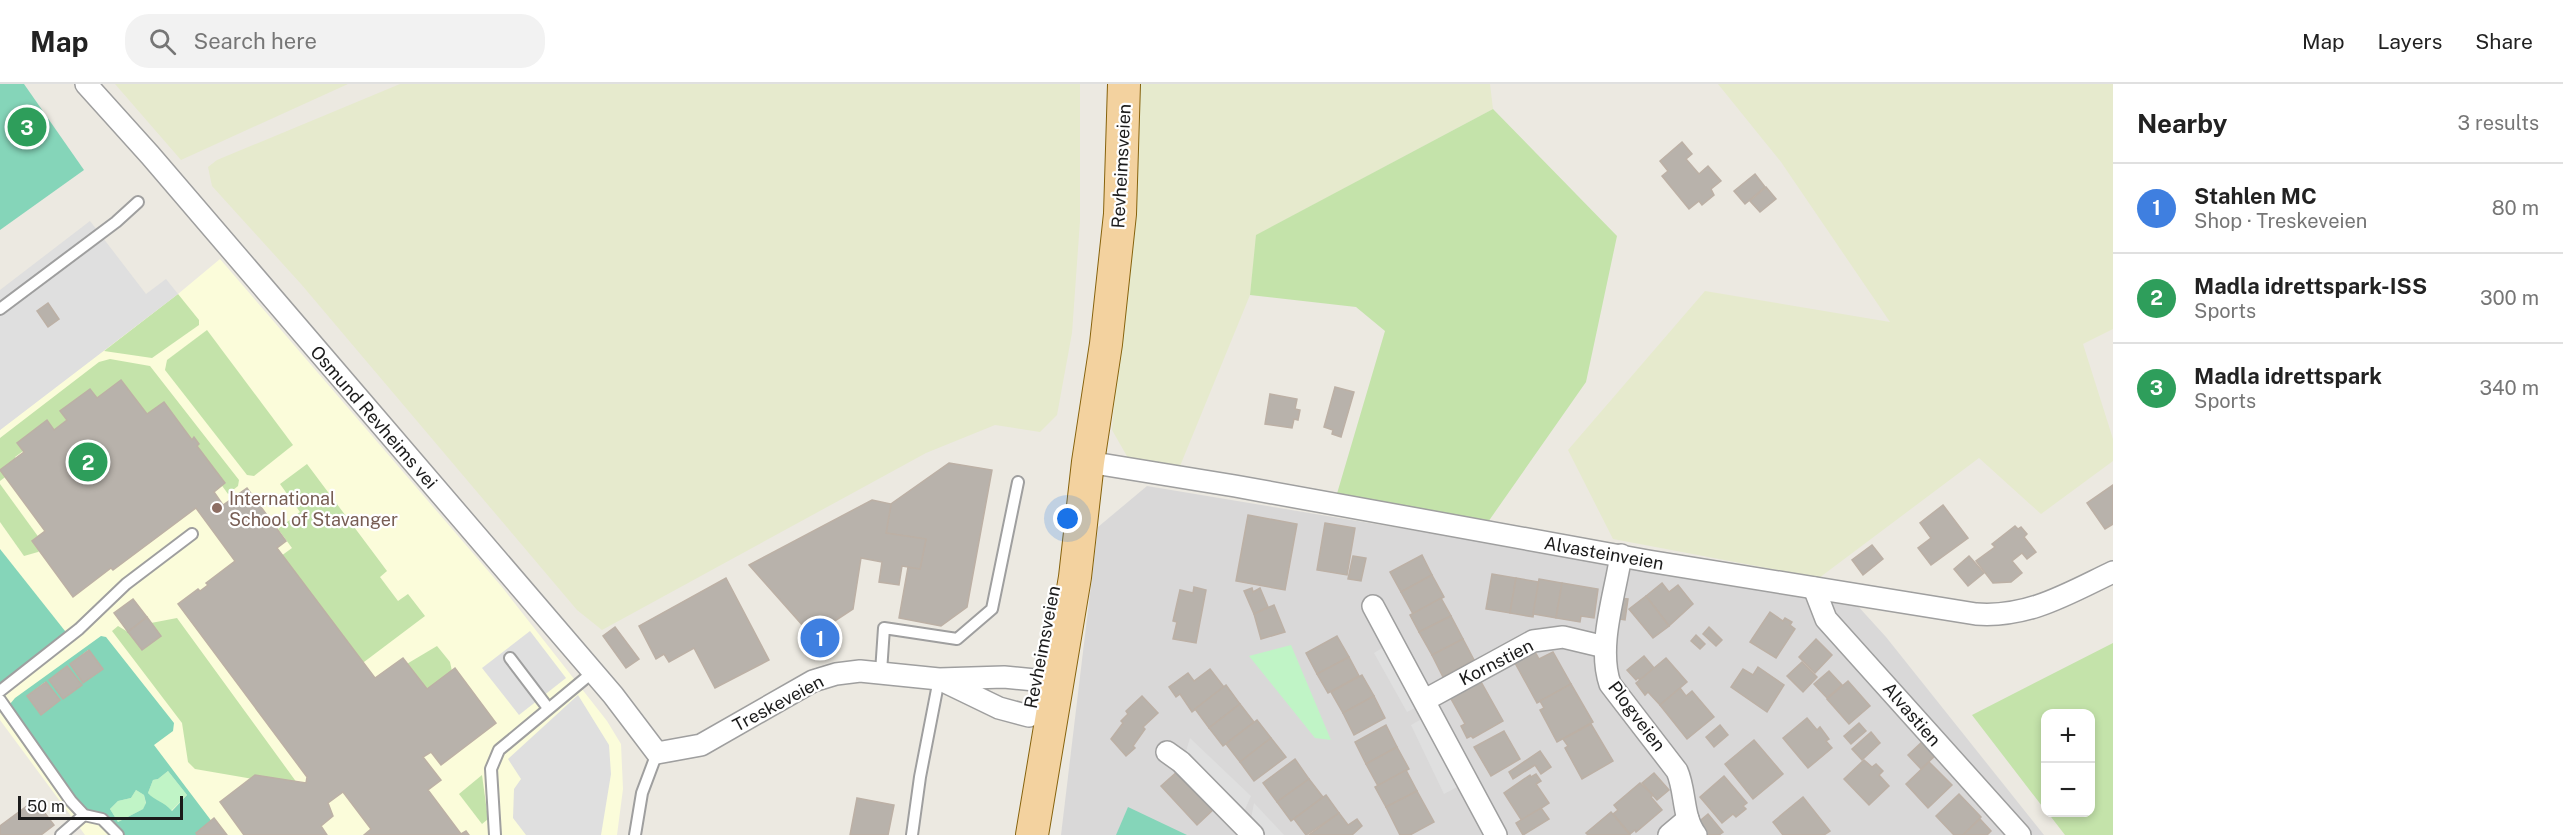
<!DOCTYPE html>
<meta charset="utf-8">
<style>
body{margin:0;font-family:"Public Sans",sans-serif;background:#f2f2f2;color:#222}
.controls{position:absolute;right:18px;bottom:18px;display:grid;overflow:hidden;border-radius:12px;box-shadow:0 3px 9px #0003}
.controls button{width:54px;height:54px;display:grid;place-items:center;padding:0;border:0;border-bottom:2px solid #e0e0e0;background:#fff;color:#222;font:30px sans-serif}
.scale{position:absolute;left:18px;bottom:15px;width:165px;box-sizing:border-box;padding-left:6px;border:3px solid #1b1b1b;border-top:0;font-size:16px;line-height:21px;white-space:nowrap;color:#1b1b1b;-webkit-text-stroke:4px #fff;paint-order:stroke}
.you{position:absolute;left:1068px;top:435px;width:21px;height:21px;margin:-15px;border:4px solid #fff;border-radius:50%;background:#1a73e8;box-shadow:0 0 0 9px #1a73e833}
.badge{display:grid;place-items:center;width:39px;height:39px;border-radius:50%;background:#111827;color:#fff;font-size:20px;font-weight:700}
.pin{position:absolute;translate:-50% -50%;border:3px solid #fff;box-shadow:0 2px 6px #0006}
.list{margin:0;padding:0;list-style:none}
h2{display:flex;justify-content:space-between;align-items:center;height:78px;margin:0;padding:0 24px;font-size:26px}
h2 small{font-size:20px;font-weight:400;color:#767676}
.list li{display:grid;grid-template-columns:39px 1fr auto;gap:18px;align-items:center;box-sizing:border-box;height:90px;padding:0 24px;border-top:2px solid #e0e0e0}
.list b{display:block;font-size:22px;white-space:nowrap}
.list p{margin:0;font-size:20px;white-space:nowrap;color:#767676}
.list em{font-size:20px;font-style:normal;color:#767676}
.icon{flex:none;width:33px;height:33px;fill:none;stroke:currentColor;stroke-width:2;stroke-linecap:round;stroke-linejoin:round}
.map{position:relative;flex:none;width:2113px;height:751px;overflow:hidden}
header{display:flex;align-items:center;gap:36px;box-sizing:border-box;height:84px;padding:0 30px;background:#fff;border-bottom:2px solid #e0e0e0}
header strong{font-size:28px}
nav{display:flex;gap:33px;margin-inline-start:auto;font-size:21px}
.search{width:420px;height:54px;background:#f2f2f2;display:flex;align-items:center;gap:15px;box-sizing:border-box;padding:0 21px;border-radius:24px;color:#767676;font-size:22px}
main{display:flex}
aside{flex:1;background:#fff}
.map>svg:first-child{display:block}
.residential{fill:#d9d8d8}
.education{fill:#fbfcda}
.farmland{fill:#e6eacd}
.grass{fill:#c4e3aa}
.park{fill:#c0f4c6}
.pitch{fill:#85d5b9;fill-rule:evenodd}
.parking{fill:#dfdfdf}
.building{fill:#b8b2ab;stroke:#bcb0a5;stroke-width:1.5}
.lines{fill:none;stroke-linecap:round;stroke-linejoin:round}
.lane-casing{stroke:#9f9f9f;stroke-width:14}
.street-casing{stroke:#9f9f9f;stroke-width:24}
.primary-casing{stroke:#86620c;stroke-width:34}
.lane{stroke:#fff;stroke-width:10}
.street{stroke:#fff;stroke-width:21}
.primary{stroke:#f3d29f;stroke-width:32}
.education-dot{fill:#8d6e63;stroke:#fff;stroke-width:2}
.labels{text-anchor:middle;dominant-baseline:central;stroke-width:4.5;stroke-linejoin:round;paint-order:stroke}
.street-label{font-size:18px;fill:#1b1b1b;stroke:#fff}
.education-label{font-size:18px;fill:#785e54;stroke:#fff;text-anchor:start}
</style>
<header>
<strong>Map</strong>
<div class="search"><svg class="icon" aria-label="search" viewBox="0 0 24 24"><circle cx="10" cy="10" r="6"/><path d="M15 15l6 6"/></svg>Search here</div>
<nav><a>Map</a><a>Layers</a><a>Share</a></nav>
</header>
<main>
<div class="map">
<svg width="2113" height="751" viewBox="0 0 2113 751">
<rect width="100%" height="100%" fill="#ece9e1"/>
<!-- residential -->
<polygon class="residential" points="1147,402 1856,520 1886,553 2044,751 1061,751 1098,443"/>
<!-- education -->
<polygon class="education" points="220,175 502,503 607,637 621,660 623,705 617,751 85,751 0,636 0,346 178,210"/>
<!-- farmland -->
<g class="farmland">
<polygon points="115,0 348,0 181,76"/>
<polygon points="400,0 1080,0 1080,137 1072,249 1057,331 1040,348 995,341 926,369 602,546 577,526 301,200 212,102 208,83 217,76"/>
<polygon points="1140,0 1490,0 1493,25 1257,151 1250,211 1178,387 1128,374 1112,346"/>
<polygon points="1718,0 2113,0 2113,245 2083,260 2113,355 2113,377 2041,430 1979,374 1819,494 1613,455 1568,366 1705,207 1890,238 1781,78"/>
</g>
<!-- grass -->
<g class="grass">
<polygon points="1493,25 1617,152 1586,298 1488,438 1336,413 1385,247 1356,223 1250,211 1256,151"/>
<polygon points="178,210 199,236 199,241 152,274 104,267"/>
<polygon points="207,246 293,361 254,392 247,391 165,286 167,276"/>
<polygon points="110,275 150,282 239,396 238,402 228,410 168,327 145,344 92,316 63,339 68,346 49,348 15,373 21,381 0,397 0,354 99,278"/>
<polygon points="307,380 387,487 380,493 398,517 408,510 425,532 360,581 281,472 292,464 278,445 300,428 280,400"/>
<polygon points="0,400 45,462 38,468 24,472 0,438"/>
<polygon points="177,534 300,703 195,685 188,678 182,639 112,547 118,542 128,548 142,566 161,552 151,539"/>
<polygon points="2113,559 2113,751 2065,751 2048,729 2090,728 2090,630 2046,630 2045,726 1972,631"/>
<polygon points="437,562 450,578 453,592 424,612 400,584"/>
<polygon points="482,691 488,735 482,740 459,710"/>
</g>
<!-- park -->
<g class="park">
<polygon points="1291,561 1331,656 1315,654 1249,572"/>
<polygon points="168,687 187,711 171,727 157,716 153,715 148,709 153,696 158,695"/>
<polygon points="136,706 144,711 146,720 143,725 118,738 110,725 118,717 131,714"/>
</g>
<!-- pitch -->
<g class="pitch">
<polygon points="0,0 24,0 84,86 0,146"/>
<polygon points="0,465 69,552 0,600"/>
<path d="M101,552L106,553L174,639L173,647L154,661L219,747L213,751H119L111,740L88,734L10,630V620L15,614ZM88,566L103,585L83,598L70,580ZM67,582L81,601L63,614L49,596ZM45,598L60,616L41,631L27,612ZM168,687L187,711L172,727C163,717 155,717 148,709L153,696L158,695ZM136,706L144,711L146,719L143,725L118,738L110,725L118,717L131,714Z"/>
<polygon points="1128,723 1187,751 1116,751"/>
</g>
<!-- parking -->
<g class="parking">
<polygon points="90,137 146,210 166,195 178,210 0,346 0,206"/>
<polygon points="530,547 566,594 519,631 482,584"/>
<polygon points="1387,561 1421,621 1407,628 1374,569"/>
<polygon points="578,611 609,661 611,690 601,751 526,751 513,734 514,705 521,695 508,675"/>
<polygon points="1427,632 1459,702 1444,710 1411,641"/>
<polygon points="1190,654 1251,712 1242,732 1185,671"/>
<polygon points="1254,719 1284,751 1261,751 1250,740"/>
</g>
<!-- building -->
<g class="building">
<polygon points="1682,58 1692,70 1686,75 1699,90 1708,82 1721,97 1711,105 1714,111 1702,121 1699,117 1689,125 1662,92 1668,87 1660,77"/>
<polygon points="1755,90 1765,103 1745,120 1734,107"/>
<polygon points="1766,103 1776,115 1760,128 1750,117"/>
<polygon points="48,219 59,235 48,243 37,227"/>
<polygon points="121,296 147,330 164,318 192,356 194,353 199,360 197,362 225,399 214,408 223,421 247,404 286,457 277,464 375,594 403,574 427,605 455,584 496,639 441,681 431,668 423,673 441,696 428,706 461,750 466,747 469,751 364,751 371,745 343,708 328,719 333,732 321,742 327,751 244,751 220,718 255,691 306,699 307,693 178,520 198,505 200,507 208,501 206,499 235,477 196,424 113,486 111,484 73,513 32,457 45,447 0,386 24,368 17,359 47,336 54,346 67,336 60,327 90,305 97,314"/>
<polygon points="1335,303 1354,308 1341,353 1332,350 1333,346 1324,343"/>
<polygon points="1270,310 1297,315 1295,325 1300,326 1298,336 1294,335 1292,344 1265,340"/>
<polygon points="949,379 992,386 967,523 941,542 899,534 908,483 920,485 926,455 886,449 891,420"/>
<polygon points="2113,401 2113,440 2105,445 2087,419"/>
<polygon points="872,416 891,420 886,449 926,455 920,485 902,482 899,501 879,498 882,478 861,474 853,525 812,552 749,481"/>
<polygon points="1943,421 1968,454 1931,481 1918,464 1931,454 1920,439"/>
<polygon points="1248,431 1297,440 1285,506 1236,497"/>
<polygon points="1325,439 1355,444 1347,491 1317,486"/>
<polygon points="2015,442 2018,445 2021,443 2027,450 2024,453 2036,468 2027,475 2022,469 2012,477 2022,489 2011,498 1993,499 1976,477 1995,463 1992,460"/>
<polygon points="1872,461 1883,475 1863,491 1852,476"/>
<polygon points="1422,471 1432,491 1401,508 1390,488"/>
<polygon points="1353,472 1366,474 1361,497 1348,495"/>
<polygon points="1969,472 1984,489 1968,502 1954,485"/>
<polygon points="1492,490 1516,494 1510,529 1486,525"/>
<polygon points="1432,491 1444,513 1413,530 1401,508"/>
<polygon points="726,494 769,576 715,604 694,564 669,578 664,570 656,575 639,542"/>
<polygon points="1516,494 1539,498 1533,533 1510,529"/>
<polygon points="1539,495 1562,499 1556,534 1533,530"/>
<polygon points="1562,499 1598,505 1594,534 1581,532 1580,538 1556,534"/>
<polygon points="1662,499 1669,508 1678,501 1693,520 1669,542 1646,512"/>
<polygon points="1194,503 1206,506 1196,559 1173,555 1177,538 1173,537 1180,506 1193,509"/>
<polygon points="1252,504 1253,508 1260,504 1268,523 1254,530 1244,507"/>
<polygon points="1646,512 1669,542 1653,554 1629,525"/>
<polygon points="1441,514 1451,532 1419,548 1410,531"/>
<polygon points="1617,514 1628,515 1625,536 1613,534"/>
<polygon points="133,515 147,533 128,548 114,529"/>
<polygon points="1274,521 1285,548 1261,555 1254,530"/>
<polygon points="1770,528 1783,537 1785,534 1792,538 1790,541 1795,545 1776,574 1750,558"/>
<polygon points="1451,532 1463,555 1432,571 1419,548"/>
<polygon points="147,533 161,552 142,566 128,548"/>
<polygon points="615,543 639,575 626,584 603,552"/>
<polygon points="1709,543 1722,556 1716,562 1703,550"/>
<polygon points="1696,551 1705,560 1700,565 1691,557"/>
<polygon points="1337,552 1349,573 1317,590 1306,569"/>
<polygon points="1463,555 1474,576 1443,593 1432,571"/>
<polygon points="1816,555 1832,571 1815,589 1799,573"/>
<polygon points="89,566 103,585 83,599 70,580"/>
<polygon points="1534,566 1539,575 1553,568 1571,600 1537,619 1514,577"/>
<polygon points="1644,572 1654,584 1640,596 1638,594 1636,596 1627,586"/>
<polygon points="1349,573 1359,592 1328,609 1317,590"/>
<polygon points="1666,574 1687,598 1660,621 1648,608 1645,611 1636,599"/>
<polygon points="1802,578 1817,593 1803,608 1787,592"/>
<polygon points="67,582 82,601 63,615 49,596"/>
<polygon points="1758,583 1784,601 1767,628 1731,603 1743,585 1753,591"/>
<polygon points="1210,585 1224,603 1192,628 1180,610 1176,613 1169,603 1188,589 1194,597"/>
<polygon points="1829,587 1842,601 1827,614 1814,600"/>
<polygon points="1362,591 1374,612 1343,629 1331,608"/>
<polygon points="1480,596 1503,637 1473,654 1471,652 1467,654 1461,642 1465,640 1450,613"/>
<polygon points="1848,597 1870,622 1849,640 1827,615"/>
<polygon points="46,598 60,616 41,631 27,612"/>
<polygon points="1571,600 1593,638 1557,658 1540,626 1544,624 1540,617"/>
<polygon points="1226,601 1240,620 1209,644 1195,625"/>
<polygon points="1680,604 1686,612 1692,607 1714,633 1687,655 1660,621"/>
<polygon points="1142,612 1158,629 1143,643 1145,645 1133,662 1135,664 1126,672 1111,655 1123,639 1121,637 1128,630 1126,627"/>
<polygon points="1374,612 1385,634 1354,651 1343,629"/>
<polygon points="1240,620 1254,638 1223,662 1209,644"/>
<polygon points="1807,634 1817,646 1820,643 1829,655 1826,657 1832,664 1808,684 1783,654"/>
<polygon points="1257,636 1271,654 1240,678 1226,660"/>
<polygon points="1859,639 1866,647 1851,660 1844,652"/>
<polygon points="1591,640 1613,677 1582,695 1565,664 1568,662 1563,655"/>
<polygon points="1386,641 1397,663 1366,680 1355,658"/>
<polygon points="1720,641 1728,651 1714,663 1706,653"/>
<polygon points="1504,647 1520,675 1491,692 1474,663"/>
<polygon points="1871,648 1880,659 1862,676 1852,665"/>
<polygon points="1271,654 1286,673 1254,697 1240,678"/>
<polygon points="1754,656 1783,690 1753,715 1725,680"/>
<polygon points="1924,656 1937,670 1921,685 1908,671"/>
<polygon points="1397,663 1409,685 1378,702 1366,680"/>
<polygon points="1540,667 1551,683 1541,690 1535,681 1513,695 1509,688"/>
<polygon points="1295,675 1309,695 1277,718 1263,699"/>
<polygon points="1864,676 1872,683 1876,680 1883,687 1879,691 1889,702 1869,721 1844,695"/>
<polygon points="1929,678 1952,701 1928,724 1906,700"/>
<polygon points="1179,686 1215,724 1197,741 1161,702"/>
<polygon points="1406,686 1417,707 1386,723 1375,703"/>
<polygon points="1654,689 1669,706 1657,716 1642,699"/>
<polygon points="1536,690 1541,697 1536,700 1549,719 1522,737 1504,709 1530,691 1531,693"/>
<polygon points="1724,692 1747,719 1743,722 1746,725 1736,733 1733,730 1722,739 1700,713"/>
<polygon points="1309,695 1323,713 1291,737 1277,718"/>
<polygon points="1640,699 1653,711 1651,713 1662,726 1636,748 1635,746 1630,750 1613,730 1618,726 1614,721"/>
<polygon points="1417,707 1434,738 1410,751 1400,751 1386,723"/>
<polygon points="1959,710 1981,733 1963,751 1954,751 1936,732"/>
<polygon points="1326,711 1339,729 1306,751 1294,735"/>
<polygon points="1803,713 1830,747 1824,751 1783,751 1773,738"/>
<polygon points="857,714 894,721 888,751 850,751"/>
<polygon points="35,716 54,741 41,751 0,751 0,742"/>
<polygon points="1541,724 1549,735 1523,751 1516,739"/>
<polygon points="1611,728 1630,751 1588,751 1586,749"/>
<polygon points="1339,729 1348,741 1357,735 1362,742 1352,751 1309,751"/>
<polygon points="1708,730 1723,748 1719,751 1705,751 1696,740"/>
<polygon points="214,734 227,751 197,751 196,749"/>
<polygon points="1980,735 1991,747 1987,751 1963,751"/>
</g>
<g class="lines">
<!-- lane casing -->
<g class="lane-casing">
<g id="lane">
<polyline points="0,225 116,138 138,118"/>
<polyline points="510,574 548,624"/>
<polyline points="881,588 884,544 957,555 992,525 1018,398"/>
<polyline points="0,607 79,545 126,500 192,450"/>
<polyline points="0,616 71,717 84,731 102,735 118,751"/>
<polyline points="61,751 84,731"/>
<polyline points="495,751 491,685 499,666 593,588"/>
<polyline points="635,751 642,709 657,669"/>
<polyline points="912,751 920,693 939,595"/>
</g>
</g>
<!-- street casing -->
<g class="street-casing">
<g id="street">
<polyline points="86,0 150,71 613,611 657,669 701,661 813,597 836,590 860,587 939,595 1004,593 1035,596 1052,618 1029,632 999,624 939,595"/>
<path d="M1088,378L1235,402L1648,477L1976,530C2028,534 2067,510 2113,488"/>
<path d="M1621,471C1615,511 1597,562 1610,600L1677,687C1686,707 1682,733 1696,751"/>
<polyline points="1814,504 1826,535 2020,751"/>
<polyline points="1373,522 1496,751"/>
<polyline points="1425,616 1533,557 1563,553 1605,563"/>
<polyline points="1167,668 1181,678 1253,751"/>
<polyline points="1669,751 1688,735"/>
</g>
</g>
<!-- primary casing -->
<g class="primary-casing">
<polyline id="primary" points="1032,751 1075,493 1088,378 1106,260 1120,130 1124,0"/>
</g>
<!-- lane -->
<use href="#lane" class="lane"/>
<!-- street -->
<use href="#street" class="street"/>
<!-- primary -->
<use href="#primary" class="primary"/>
</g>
<!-- markers -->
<circle class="education-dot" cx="217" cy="424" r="6"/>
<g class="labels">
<!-- street labels -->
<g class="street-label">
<text transform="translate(1121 82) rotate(-87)">Revheimsveien</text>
<text transform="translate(374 333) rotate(49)">Osmund Revheims vei</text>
<text transform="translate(1604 469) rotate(10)">Alvasteinveien</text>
<text transform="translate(1042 563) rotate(-79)">Revheimsveien</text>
<text transform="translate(1496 578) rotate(-27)">Kornstien</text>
<text transform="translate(778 619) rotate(-28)">Treskeveien</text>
<text transform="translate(1912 630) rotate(49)">Alvastien</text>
<text transform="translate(1637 632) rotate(53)">Plogveien</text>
</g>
<!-- education labels -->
<g class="education-label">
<text x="229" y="414">International<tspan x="229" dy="21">School of Stavanger</tspan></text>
</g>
</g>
</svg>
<div class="controls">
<button>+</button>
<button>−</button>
</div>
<div class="scale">50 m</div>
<div class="you"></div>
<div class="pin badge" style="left:820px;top:554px;background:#3f7fe0">1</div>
<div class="pin badge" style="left:88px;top:378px;background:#2e9e5b">2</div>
<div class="pin badge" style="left:27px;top:43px;background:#2e9e5b">3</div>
</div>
<aside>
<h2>Nearby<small>3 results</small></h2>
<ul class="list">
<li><span class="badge" style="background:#3f7fe0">1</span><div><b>Stahlen MC</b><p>Shop · Treskeveien</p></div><em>80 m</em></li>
<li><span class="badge" style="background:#2e9e5b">2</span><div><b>Madla idrettspark-ISS</b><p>Sports</p></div><em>300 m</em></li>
<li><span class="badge" style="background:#2e9e5b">3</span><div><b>Madla idrettspark</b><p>Sports</p></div><em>340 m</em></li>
</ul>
</aside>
</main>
